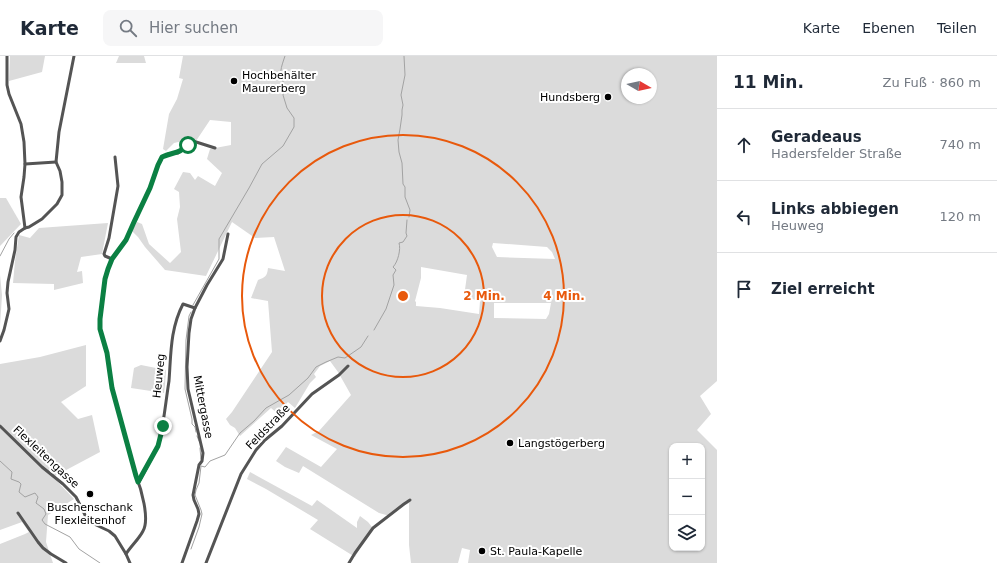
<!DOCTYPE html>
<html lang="de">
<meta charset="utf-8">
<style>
body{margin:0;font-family:"DejaVu Sans",sans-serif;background:#f6f6f7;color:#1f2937}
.controls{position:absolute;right:12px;bottom:12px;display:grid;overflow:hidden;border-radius:8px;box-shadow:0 1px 3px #0004}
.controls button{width:36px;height:36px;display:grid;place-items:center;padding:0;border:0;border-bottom:1px solid #e0e1e3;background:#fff;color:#1f2937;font:20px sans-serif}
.compass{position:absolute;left:621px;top:12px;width:36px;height:36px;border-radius:50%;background:#fff;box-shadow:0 1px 3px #0004;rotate:99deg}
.stop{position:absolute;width:12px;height:12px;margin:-9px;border:3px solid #0b8043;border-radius:50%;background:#fff}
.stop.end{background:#0b8043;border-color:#fff;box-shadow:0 1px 4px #0008}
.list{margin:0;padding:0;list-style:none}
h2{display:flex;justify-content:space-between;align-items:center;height:52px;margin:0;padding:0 16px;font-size:17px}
h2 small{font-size:13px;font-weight:400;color:#747a83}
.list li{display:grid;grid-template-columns:26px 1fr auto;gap:12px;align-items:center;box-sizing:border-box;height:72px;padding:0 16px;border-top:1px solid #e0e1e3}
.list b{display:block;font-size:15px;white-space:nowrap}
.list p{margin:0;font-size:13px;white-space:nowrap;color:#747a83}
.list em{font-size:13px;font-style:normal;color:#747a83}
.icon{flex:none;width:22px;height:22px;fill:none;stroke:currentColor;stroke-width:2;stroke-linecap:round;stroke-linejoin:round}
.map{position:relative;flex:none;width:717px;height:507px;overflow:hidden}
header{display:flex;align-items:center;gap:24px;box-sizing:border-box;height:56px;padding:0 20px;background:#fff;border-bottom:1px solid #e0e1e3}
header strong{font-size:19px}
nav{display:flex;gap:22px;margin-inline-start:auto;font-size:14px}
.search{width:280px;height:36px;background:#f6f6f7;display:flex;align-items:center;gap:10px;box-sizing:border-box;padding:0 14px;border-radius:8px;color:#747a83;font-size:15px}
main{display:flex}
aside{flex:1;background:#fff}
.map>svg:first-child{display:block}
.green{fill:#dbdbdb;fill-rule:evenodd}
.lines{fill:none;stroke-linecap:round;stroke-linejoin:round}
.stream{stroke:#a2a2a2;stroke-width:1}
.minor{stroke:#545454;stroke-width:3}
.route{stroke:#0b8043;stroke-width:5}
.ring{fill:none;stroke:#e8590c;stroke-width:2}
.poi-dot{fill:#000;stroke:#fff;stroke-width:1.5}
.labels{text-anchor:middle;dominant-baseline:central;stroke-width:4;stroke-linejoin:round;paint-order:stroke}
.poi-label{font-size:11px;fill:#000;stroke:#fff;text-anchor:start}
.street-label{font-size:11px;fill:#000;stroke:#fff}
.centre{fill:#e8590c;stroke:#fff;stroke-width:2}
.ring-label{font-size:12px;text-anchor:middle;font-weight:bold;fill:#e8590c;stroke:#fff;stroke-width:4;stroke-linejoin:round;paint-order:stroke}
</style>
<header>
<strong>Karte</strong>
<div class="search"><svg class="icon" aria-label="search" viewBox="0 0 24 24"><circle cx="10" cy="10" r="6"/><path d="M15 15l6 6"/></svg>Hier suchen</div>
<nav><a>Karte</a><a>Ebenen</a><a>Teilen</a></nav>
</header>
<main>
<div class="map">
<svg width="717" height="507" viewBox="0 0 717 507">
<rect width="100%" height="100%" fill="#fff"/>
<!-- green -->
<g class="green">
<polygon points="10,0 45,0 42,16 9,25"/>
<polygon points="119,0 144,0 146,7 116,7"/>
<path d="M183,0H717V325L700,340L711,358L697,374L717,394V507H468L470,494L462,492L458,507H411L409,489V447L401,451L390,460L379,457L303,410L299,417L285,411L276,405L286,391L321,411L337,393L311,379L319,375L351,339L338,316L330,305L320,310L314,318L316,321L310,327L295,352L288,346L277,357L271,352L240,380L235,372L230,369L226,363L232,356L272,296L268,245L251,242L258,224C265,221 267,221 268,212L285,215L274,181L255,182L232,166L206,220L165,214L145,191L138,181L132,175L137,166L142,168L149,188L170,207L181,196L177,163L180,151L179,136L174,133L183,116L190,117L195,124L198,120L215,130L222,117L207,103L210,93L231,89V66L210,64L196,85L187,84L174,87L166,95L163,93L169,58L177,43L183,23L179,22ZM627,18H651V42H627ZM493,187L547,191L552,196L555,203L497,201L492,191ZM421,211L467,219L464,241L480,245L479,258L440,252L416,250V246L415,245L421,222ZM494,247H551L549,258L546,263L494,262ZM672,390H702V492H672Z"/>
<polygon points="0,142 6,142 21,168 0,190"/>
<polygon points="108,167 102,198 81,201 77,216 82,215 83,227 54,234 54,228 13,227 15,205 19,179 30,182 39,172"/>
<polygon points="0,219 2,239 0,270"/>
<polygon points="86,289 86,330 61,346 78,363 92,359 100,396 53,421 74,443 48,459 46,486 53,507 0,507 0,488 25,478 29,476 22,466 0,474 0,308 40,301"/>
<polygon points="141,309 166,314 165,329 164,337 131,332 134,312"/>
<polygon points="250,416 312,450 317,444 357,472 357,466 360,460 368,466 372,471 355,501 310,473 318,464 266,433 247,423"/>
</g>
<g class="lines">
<!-- stream -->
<g class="stream">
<polyline points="404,0 405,19 401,39 403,49 402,54 402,59 400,73 398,84 399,96 402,107 403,128 405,131 405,141 410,154 409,161"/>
<polyline points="0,200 9,183 14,177"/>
<path d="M193,249L219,203V183L249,132L262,108L283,90L294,71V62L287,52L283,39L285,29C278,18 281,12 285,0"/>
<polyline points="191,256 189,260 186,284 185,333 192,363 192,368 195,371 196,376"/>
<path d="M374,274L386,253L394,229L393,219L396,214L393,211C398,206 401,193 399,187L403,186L407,180L406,177L407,164"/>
<polyline points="197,380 199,385"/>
<polyline points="200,392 201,403"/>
<polyline points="0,405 12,416 11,423 19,426 21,428 19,436 25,441 35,437 38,441 36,447 44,453 46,458 42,464 45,468 70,481 79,493 100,507"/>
<polyline points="191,493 199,471 202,458 201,454 195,439 196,434 199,427 201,410 205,411 210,405 225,399 240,377 254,365 266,352 289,339 308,322 316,311 326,306 338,301 345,302 361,291 368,280"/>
</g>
<!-- minor -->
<g class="minor">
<polyline points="25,108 56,106"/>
<polyline points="25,172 29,171 42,163 57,148 62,139 62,126 60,115 56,106 59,76 74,0"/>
<polyline points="112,203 105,200 104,198 109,182 118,130 115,101"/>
<polyline points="0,285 4,274 9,253 7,237 8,226 15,194 16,181 19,176 25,172 21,141 24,121 25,108 24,86 21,68 9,38 7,29 7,0"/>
<polyline points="0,370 42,411 63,428 76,441 86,461 94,468 109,475 115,480 126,498"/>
<path d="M139,426L158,390L160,384C164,364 166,344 169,325C171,299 170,273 183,248L195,252"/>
<polyline points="18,457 38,486 43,492 51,498 66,507"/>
<path d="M130,507L126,498C131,490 139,483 143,475C150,463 141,432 136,420L112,332L107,297L100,273V263L105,223L108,213L112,203L126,184L134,166L150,132L158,109L162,101L168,98L178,97L193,85L215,92"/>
<polyline points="182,507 197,465 199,458 198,453 194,444 193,439 199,409 202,405 203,397 188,333 187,311 189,277 191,263 195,252 207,229 223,203 228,178"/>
<polyline points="206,507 241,418 256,394 265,384 282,370 312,338 339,319 348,310"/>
<polyline points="349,507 355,497 373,472 404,448 410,444"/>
</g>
</g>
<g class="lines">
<!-- route -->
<path class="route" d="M163,370L158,390L138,426L136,420L112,332L107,297L100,273V263L105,223L108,213L112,203L126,184L134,166L150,132L158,109L162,101C173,96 179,98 188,89"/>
</g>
<!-- distance rings -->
<g class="ring">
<circle cx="403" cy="240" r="81"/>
<circle cx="403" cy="240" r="161"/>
</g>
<!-- markers -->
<g class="poi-dot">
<circle cx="234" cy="25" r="4"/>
<circle cx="608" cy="41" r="4"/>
<circle cx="510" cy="387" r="4"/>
<circle cx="90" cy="438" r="4"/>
<circle cx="482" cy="495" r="4"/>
</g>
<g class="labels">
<!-- poi labels -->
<g class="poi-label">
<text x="242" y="19">Hochbehälter<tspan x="242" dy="13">Maurerberg</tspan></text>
<text x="600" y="41" text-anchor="end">Hundsberg</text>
<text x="518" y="387">Langstögerberg</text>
<text x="90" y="451" text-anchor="middle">Buschenschank<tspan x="90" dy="13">Flexleitenhof</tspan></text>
<text x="490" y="495">St. Paula-Kapelle</text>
</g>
<!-- street labels -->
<g class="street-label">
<text transform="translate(159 320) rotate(-84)">Heuweg</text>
<text transform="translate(203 351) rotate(79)">Mittergasse</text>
<text transform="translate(268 371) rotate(-46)">Feldstraße</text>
<text transform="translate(46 401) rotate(43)">Flexleitengasse</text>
</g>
</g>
<circle cx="403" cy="240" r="6" class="centre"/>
<g class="ring-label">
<text x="484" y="244">2 Min.</text>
<text x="564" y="244">4 Min.</text>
</g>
</svg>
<div class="controls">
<button>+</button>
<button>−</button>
<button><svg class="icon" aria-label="layers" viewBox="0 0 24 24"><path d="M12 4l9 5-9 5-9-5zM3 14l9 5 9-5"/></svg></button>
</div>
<svg class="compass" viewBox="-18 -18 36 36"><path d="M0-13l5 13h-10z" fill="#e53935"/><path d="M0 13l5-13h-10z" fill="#747a83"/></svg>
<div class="stop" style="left:188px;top:89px"></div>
<div class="stop end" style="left:163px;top:370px"></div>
</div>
<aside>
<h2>11 Min.<small>Zu Fuß · 860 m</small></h2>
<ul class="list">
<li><svg class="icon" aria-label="ahead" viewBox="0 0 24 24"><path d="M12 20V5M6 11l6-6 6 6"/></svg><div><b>Geradeaus</b><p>Hadersfelder Straße</p></div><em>740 m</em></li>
<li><svg class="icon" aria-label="left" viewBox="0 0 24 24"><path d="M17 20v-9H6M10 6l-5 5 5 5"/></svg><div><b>Links abbiegen</b><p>Heuweg</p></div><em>120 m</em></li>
<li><svg class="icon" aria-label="arrive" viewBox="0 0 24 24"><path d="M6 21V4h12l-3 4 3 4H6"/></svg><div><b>Ziel erreicht</b></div></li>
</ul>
</aside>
</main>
